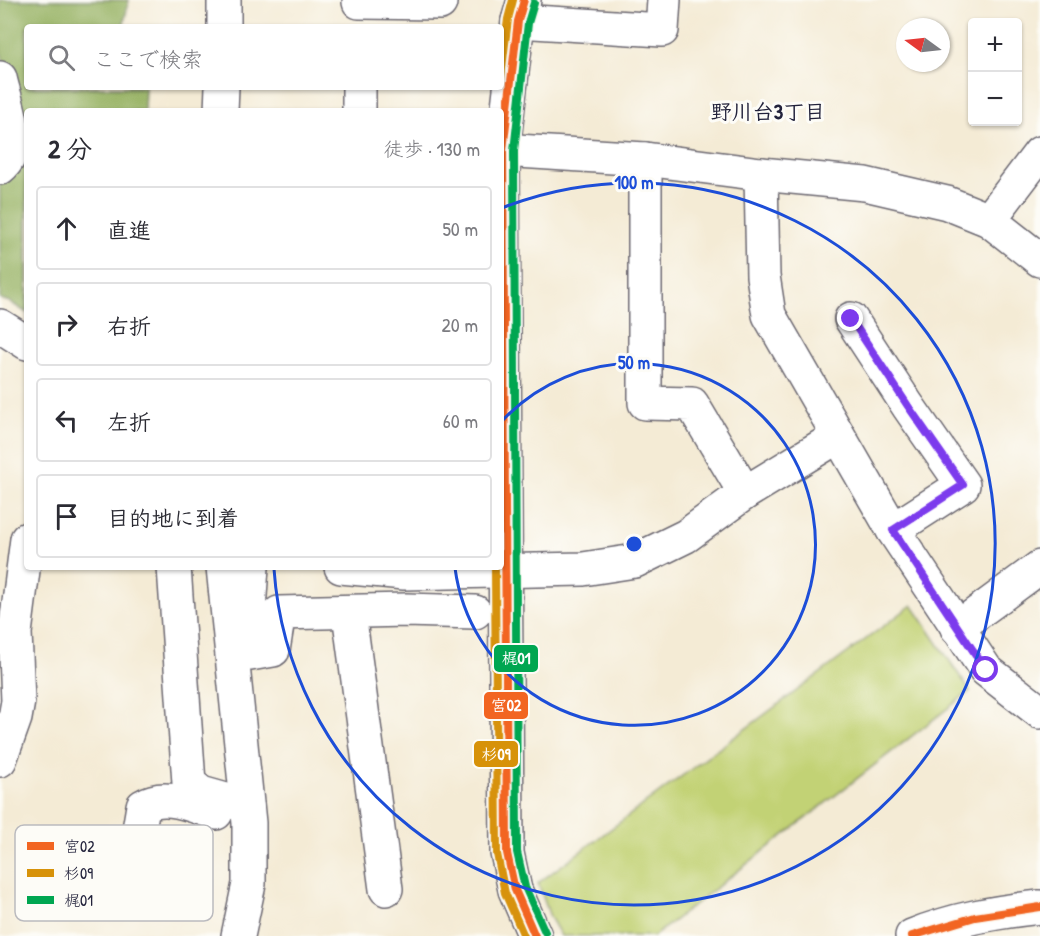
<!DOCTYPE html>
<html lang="ja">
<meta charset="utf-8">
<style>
body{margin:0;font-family:"Patrick Hand","Klee One",sans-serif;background:#f7f7f7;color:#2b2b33}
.controls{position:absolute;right:18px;top:18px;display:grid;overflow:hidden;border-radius:6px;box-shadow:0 2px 4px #0004}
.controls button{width:54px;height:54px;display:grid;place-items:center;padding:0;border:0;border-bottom:2px solid #e1e1e2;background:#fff;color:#2b2b33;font:30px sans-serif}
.compass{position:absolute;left:896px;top:18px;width:54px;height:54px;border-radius:50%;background:#fff;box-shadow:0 2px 4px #0004;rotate:285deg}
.stop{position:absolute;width:18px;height:18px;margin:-14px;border:4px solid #7c3aed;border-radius:50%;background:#fff}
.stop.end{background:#7c3aed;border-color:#fff;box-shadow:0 2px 6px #0008}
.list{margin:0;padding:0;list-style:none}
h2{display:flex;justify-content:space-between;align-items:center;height:78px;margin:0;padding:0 24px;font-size:26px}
h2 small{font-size:20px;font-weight:400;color:#7c7c81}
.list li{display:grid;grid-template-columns:39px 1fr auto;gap:18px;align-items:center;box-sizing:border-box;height:84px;margin:0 12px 12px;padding:0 12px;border:2px solid #e1e1e2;border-radius:6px}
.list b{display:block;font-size:22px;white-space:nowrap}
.list em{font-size:20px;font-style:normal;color:#7c7c81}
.icon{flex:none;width:33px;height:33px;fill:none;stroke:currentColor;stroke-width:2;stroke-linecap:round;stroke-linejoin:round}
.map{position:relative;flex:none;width:1040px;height:936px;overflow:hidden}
.search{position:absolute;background:#fff;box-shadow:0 2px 4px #0004;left:24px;top:24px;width:480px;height:66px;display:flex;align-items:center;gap:15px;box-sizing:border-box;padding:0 21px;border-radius:6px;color:#7c7c81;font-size:22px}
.panel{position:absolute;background:#fff;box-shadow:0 2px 4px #0004;left:24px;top:108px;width:480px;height:462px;border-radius:6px}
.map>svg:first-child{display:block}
.green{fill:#c2d274;stroke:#727a58;stroke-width:1.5}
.forest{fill:#99b466;stroke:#5e6b50;stroke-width:1.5}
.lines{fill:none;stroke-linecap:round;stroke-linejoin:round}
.minor-casing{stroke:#6c6871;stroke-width:36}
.minor{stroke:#fff;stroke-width:33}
.bus-1-casing{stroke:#fdfcf7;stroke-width:12}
.bus-2-casing{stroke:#fdfcf7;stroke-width:12}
.bus-3-casing{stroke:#fdfcf7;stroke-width:12}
.bus-1{stroke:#f26522;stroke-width:8}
.bus-2{stroke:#d79209;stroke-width:8}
.bus-3{stroke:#00a651;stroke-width:8}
.route{stroke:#7c3aed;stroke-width:8}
.ring{fill:none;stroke:#1d4ed8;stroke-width:3}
.labels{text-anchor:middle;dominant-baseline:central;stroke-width:6;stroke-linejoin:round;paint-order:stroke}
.neighbourhood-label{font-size:21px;font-weight:bold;fill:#22223b;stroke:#fdfcf7}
.key{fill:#fdfcf7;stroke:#bbbbbf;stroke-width:1.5}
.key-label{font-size:16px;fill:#22223b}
.centre{fill:#1d4ed8;stroke:#fdfcf7;stroke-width:3}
.ring-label{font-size:18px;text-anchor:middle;font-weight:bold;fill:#1d4ed8;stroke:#fdfcf7;stroke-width:6;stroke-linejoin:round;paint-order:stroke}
.line-badge{stroke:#fdfcf7;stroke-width:2}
.badge-label{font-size:16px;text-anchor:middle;font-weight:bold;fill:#fff}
</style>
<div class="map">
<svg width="1040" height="936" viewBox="0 0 1040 936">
<rect width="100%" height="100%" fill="#fdfcf7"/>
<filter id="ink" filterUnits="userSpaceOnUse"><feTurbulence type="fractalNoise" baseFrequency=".0167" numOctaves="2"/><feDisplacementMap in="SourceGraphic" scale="12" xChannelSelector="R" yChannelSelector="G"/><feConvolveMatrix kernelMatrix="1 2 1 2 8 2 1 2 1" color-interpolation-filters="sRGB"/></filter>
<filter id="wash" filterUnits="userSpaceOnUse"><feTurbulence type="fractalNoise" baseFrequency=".008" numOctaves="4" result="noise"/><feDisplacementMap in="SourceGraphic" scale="24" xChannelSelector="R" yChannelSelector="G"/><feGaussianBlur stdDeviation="1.35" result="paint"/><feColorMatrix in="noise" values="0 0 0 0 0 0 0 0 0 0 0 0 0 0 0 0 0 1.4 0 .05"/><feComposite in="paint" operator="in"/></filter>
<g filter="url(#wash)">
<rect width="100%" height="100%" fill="#f4ebd5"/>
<!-- green -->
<polygon class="green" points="912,605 970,691 654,936 561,936 550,917 538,883"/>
<!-- forest -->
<polygon class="forest" points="0,0 129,0 123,27 27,27 27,87 145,87 144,111 27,111 27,313 10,302 0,299 0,182 8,75 0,50"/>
</g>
<g filter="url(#ink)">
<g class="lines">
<!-- minor casing -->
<g class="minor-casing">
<g id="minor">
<polyline points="524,0 518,21 503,150 507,853 515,890 535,936"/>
<polyline points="359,2 440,3"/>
<polyline points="518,21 662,30 664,0"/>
<polyline points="224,27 224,0"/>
<path d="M0,78C6,106 26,147 0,168"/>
<polyline points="221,111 222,87"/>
<polyline points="359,111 359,87"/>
<polyline points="501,150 645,159 761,174 865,184 947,203 989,220 1040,260"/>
<polyline points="645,159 645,403 692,404 745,493"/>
<polyline points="761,174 763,276 769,315 893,530 986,670 1040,712"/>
<polyline points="989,220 1040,153"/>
<polyline points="851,319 908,406 963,485 893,530"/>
<polyline points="0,326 27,343"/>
<polyline points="174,567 189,783 201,793 247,806"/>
<polyline points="223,567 249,823 249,884 238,936"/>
<polyline points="341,567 404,573 583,569 635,561 686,536 745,493 837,437"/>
<polyline points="349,613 386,889"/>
<polyline points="957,628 1040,567"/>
<polyline points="250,649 248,624 252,567"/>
<polyline points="250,654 273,650 279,613 406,610 475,612"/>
<polyline points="0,760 15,718 18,701 15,633 27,539"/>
<path d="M129,888L143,806C165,792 192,806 216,813"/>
<path d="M912,936C954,919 995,912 1040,907"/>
</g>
</g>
<!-- minor -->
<use href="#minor" class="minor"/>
<!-- bus-1 casing -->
<g class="bus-1-casing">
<g id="bus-1">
<polyline points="524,0 518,21 503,150 507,853 515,890 535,936"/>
<polyline points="912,936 975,917 1040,907"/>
</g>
</g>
<!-- bus-2 casing -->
<g class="bus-2-casing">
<g id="bus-2">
<polyline points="501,76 508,19 513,0"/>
<polyline points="495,567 497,854 505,893 524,936"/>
</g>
</g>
<!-- bus-3 casing -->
<g class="bus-3-casing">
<polyline id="bus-3" points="534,3 528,23 514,151 517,852 525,887 545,932"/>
</g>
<!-- bus-1 -->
<use href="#bus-1" class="bus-1"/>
<!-- bus-2 -->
<use href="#bus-2" class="bus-2"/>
<!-- bus-3 -->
<use href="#bus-3" class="bus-3"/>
</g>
</g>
<g class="lines" filter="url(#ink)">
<!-- route -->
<polyline class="route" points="851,319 908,406 963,485 893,530 986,670"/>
</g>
<!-- distance rings -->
<g class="ring">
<path d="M502 421A181 181 0 1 1 455 568"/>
<path d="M502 208A361 361 0 1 1 274 569"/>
</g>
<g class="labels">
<!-- neighbourhood labels -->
<g class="neighbourhood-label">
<text x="768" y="111">野川台3丁目</text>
</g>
</g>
<!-- legend -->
<rect x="15" y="825" width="198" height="96" rx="9" class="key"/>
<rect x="27" y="842" width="27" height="8" fill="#f26522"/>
<rect x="27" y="869" width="27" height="8" fill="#d79209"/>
<rect x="27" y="896" width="27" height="8" fill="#00a651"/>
<g class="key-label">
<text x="64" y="852">宮02</text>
<text x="64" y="879">杉09</text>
<text x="64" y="906">梶01</text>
</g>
<circle cx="634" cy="544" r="9" class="centre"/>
<g class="ring-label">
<text x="634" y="189">100 m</text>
<text x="634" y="369">50 m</text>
</g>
<g class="line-badge">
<rect x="493" y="644" width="46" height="29" rx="6" fill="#00a651"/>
<rect x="483" y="691" width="46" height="29" rx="6" fill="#f26522"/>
<rect x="473" y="740" width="46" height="28" rx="6" fill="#d79209"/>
</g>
<g class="badge-label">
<text x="516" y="664">梶01</text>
<text x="506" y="711">宮02</text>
<text x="496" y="760">杉09</text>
</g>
</svg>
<div class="controls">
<button>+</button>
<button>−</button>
</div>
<svg class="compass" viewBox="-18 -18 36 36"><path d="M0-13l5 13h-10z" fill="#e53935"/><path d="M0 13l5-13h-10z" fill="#7c7c81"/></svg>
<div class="stop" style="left:986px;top:670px"></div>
<div class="stop end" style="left:851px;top:319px"></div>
<div class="search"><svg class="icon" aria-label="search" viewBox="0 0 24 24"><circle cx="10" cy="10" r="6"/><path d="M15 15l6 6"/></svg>ここで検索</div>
<section class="panel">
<h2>2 分<small>徒歩 · 130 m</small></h2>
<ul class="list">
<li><svg class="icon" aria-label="ahead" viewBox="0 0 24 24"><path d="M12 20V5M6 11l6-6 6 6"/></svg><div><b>直進</b></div><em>50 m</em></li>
<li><svg class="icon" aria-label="right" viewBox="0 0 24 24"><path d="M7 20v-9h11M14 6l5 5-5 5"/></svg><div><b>右折</b></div><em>20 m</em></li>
<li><svg class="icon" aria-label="left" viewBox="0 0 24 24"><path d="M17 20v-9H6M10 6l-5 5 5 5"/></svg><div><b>左折</b></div><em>60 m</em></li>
<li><svg class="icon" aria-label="arrive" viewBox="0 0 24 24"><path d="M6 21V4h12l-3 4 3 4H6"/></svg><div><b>目的地に到着</b></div></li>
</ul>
</section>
</div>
